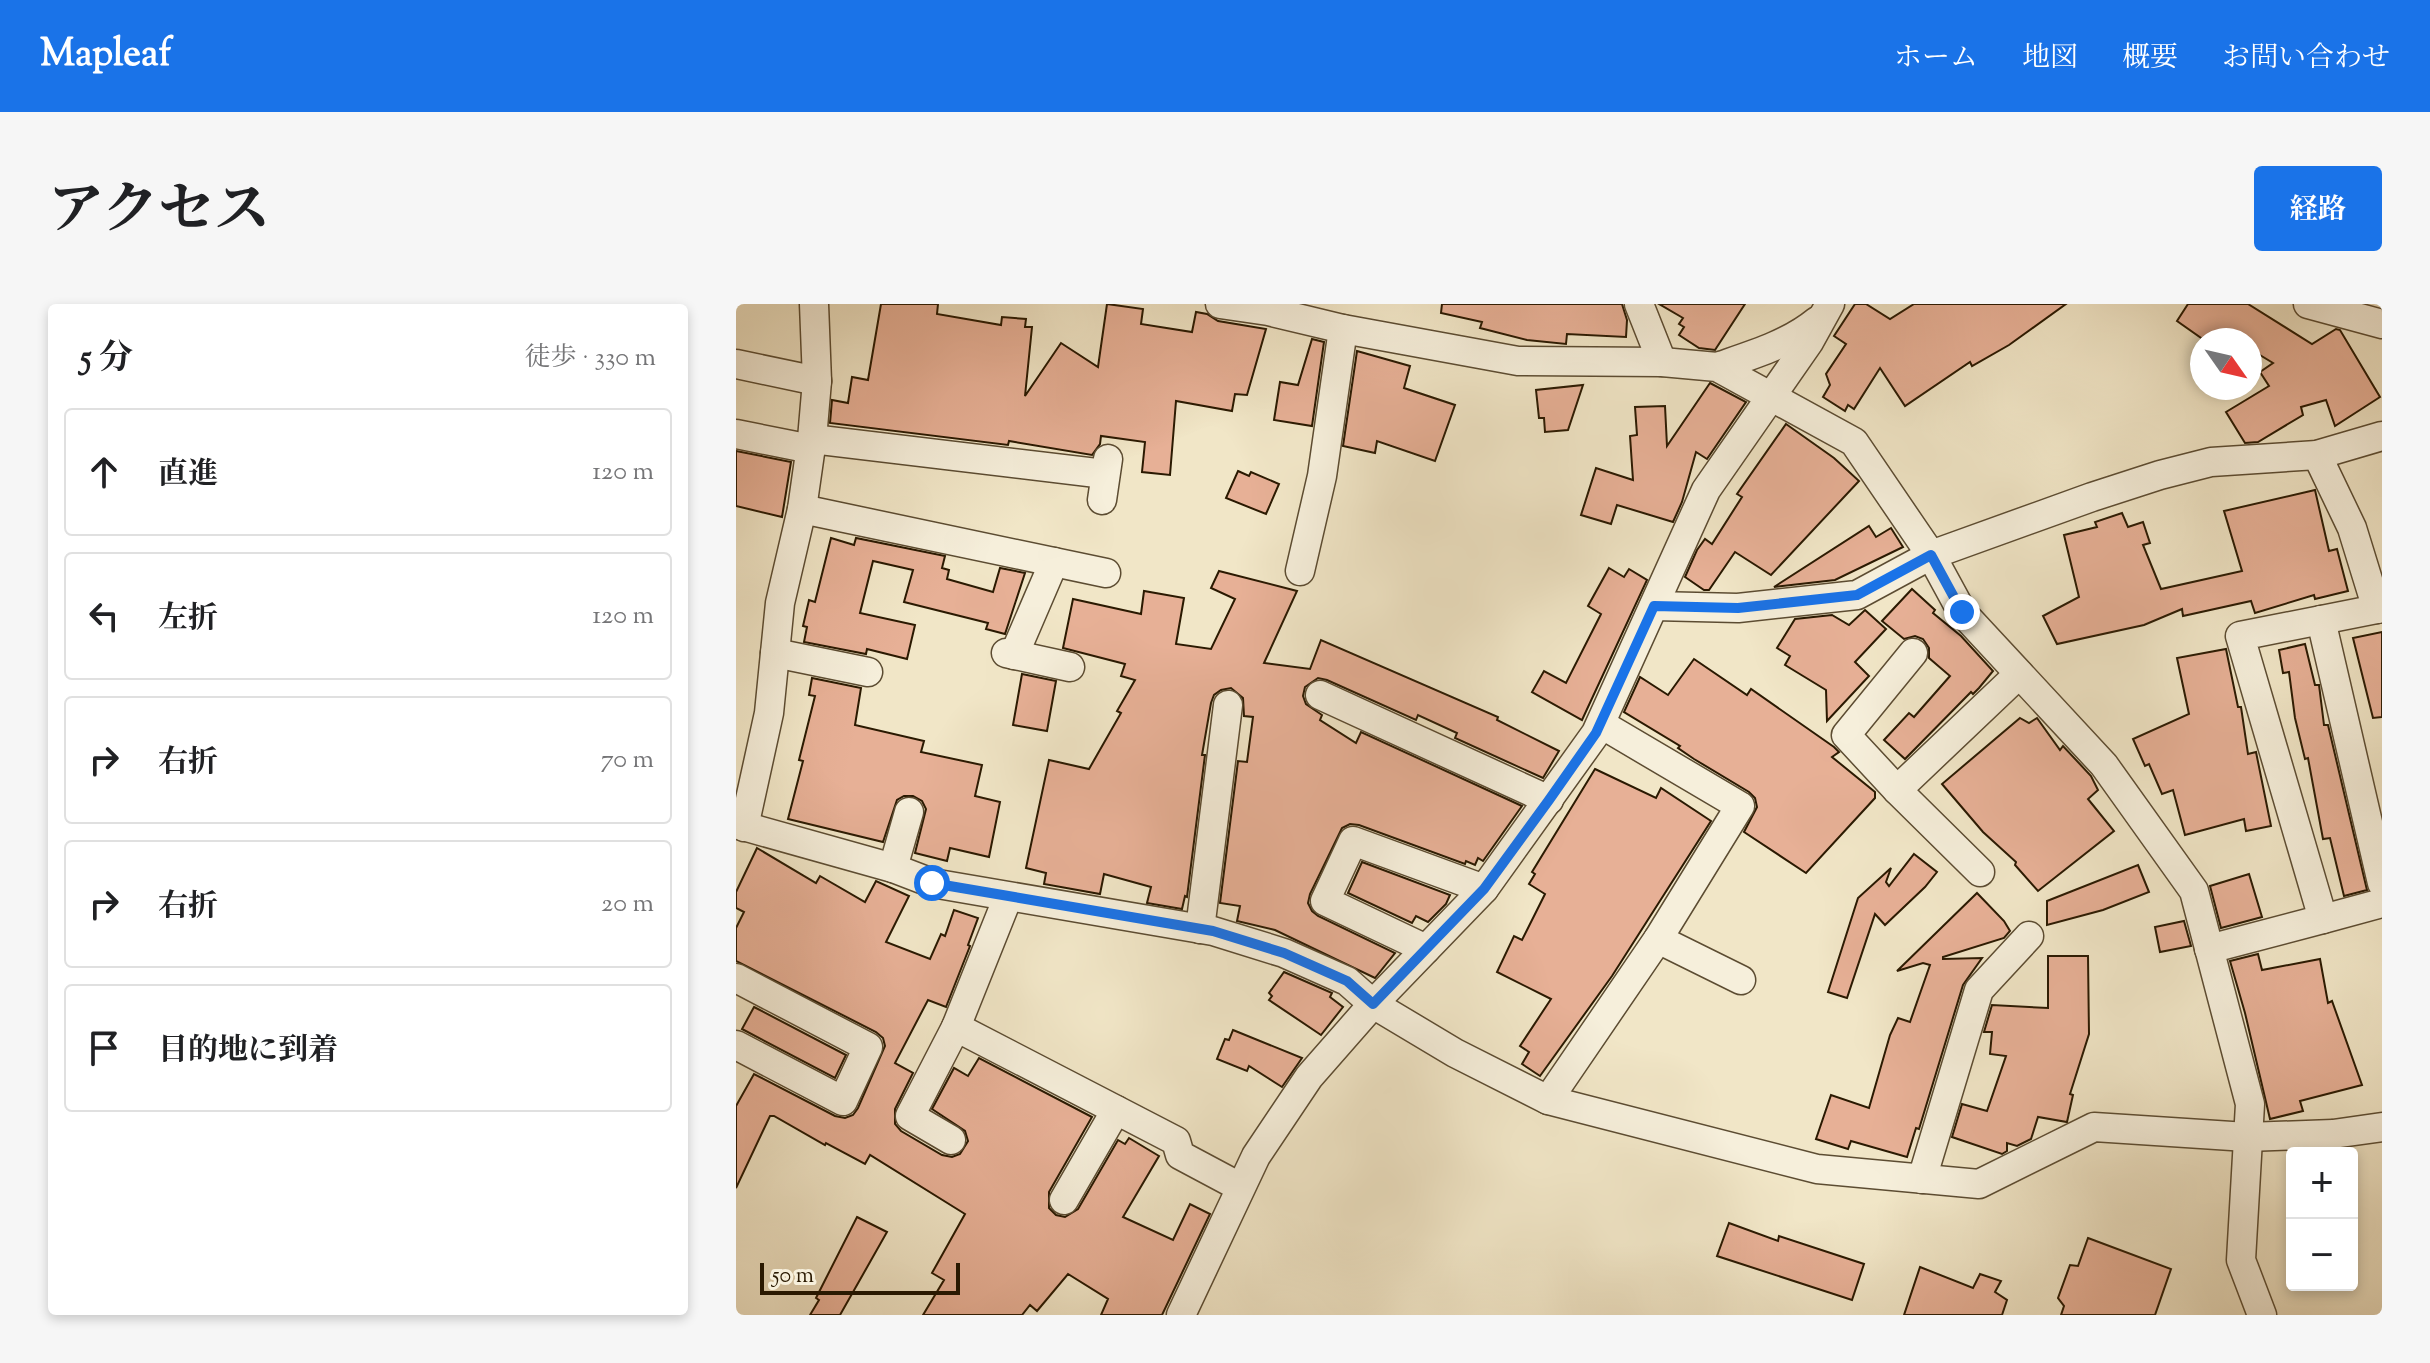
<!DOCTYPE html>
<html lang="ja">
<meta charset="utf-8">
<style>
body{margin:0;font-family:"Sorts Mill Goudy","Noto Serif JP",serif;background:#f6f6f6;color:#202124}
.controls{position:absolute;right:24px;bottom:24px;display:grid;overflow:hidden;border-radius:8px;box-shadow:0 4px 12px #0003}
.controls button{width:72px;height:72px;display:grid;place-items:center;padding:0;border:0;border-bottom:2px solid #e0e0e0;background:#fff;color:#202124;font:40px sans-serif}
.compass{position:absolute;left:1454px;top:24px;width:72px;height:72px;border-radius:50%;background:#fff;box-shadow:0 4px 12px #0003;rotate:124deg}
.scale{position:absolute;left:24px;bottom:20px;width:200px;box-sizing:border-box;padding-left:8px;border:4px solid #2a1901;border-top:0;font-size:22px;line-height:28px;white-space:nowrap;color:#2a1901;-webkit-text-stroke:6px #f6efdb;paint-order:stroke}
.stop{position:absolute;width:24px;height:24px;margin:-18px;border:6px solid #1a73e8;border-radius:50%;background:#fff}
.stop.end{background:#1a73e8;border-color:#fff;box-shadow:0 2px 8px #0008}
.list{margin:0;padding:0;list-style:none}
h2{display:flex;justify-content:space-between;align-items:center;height:104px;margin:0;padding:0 32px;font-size:34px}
h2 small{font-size:26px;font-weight:400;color:#757577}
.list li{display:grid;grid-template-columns:52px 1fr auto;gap:24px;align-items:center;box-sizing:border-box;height:128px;margin:0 16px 16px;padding:0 16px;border:2px solid #e0e0e0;border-radius:8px}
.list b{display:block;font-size:30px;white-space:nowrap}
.list em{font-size:26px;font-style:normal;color:#757577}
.icon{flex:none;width:44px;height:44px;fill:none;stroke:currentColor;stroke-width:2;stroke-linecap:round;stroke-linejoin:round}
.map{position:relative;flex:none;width:1646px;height:1011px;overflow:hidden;border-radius:8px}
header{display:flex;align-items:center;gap:48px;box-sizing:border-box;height:112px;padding:0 40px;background:#1a73e8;color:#fff}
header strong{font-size:38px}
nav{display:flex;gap:44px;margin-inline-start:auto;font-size:28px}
.intro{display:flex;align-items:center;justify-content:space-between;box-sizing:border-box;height:192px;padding:0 48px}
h1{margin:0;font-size:56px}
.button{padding:20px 36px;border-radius:8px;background:#1a73e8;color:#fff;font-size:28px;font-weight:700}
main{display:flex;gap:48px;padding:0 48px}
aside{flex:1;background:#fff;border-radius:8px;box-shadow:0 4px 12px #0003}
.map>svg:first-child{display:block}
.building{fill:#e7b096;stroke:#2a1901;stroke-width:2}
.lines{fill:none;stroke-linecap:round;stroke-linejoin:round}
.minor-casing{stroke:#5c4c32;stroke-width:31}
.minor{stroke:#f6efdb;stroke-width:28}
.route{stroke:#1a73e8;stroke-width:10}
</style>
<header>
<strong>Mapleaf</strong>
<nav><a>ホーム</a><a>地図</a><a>概要</a><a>お問い合わせ</a></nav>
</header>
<div class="intro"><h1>アクセス</h1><a class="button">経路</a></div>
<main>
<aside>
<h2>5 分<small>徒歩 · 330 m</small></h2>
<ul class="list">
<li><svg class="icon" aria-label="ahead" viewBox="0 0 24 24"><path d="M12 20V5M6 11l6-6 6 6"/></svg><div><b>直進</b></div><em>120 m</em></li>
<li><svg class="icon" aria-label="left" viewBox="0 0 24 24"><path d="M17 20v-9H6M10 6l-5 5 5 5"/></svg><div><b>左折</b></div><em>120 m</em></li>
<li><svg class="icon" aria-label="right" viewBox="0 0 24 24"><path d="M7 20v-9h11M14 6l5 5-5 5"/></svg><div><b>右折</b></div><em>70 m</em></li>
<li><svg class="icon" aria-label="right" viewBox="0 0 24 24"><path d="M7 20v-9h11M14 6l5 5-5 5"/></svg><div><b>右折</b></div><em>20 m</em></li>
<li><svg class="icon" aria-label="arrive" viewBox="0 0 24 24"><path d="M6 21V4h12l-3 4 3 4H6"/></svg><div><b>目的地に到着</b></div></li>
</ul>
</aside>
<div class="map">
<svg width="1646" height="1011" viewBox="0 0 1646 1011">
<rect width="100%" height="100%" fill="#f1e6c7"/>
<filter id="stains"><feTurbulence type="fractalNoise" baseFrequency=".0025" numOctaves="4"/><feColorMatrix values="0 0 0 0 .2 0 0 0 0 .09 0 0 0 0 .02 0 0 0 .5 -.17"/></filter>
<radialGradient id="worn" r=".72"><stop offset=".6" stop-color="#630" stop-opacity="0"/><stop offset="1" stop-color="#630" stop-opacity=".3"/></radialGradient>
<!-- building -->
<g class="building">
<polygon points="145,0 202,0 201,10 265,21 266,13 290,15 289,23 296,23 289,92 325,39 362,63 371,0 407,5 405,20 456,28 460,8 471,10 482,17 530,25 511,91 499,90 496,107 440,97 434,171 406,168 409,138 365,132 364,140 356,151 273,137 272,141 94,119 96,96 112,99 116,73 132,76"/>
<polygon points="706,0 886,0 891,16 890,33 831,30 830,40 791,36 744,24 746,18 705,9"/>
<polygon points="923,0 1009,0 979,46 963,44 943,31 948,23 943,20 947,14"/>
<polygon points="1119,0 1130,0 1154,15 1178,0 1330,0 1273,41 1236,62 1234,58 1169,102 1144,64 1118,105 1112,101 1109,107 1087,93 1094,81 1090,70 1110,40 1098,32"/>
<polygon points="1452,0 1512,0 1576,40 1600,25 1604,26 1644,93 1599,122 1590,96 1565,103 1567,111 1522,138 1509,139 1490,108 1533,82 1524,68 1537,59 1514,45 1514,36 1468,36 1441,17"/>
<polygon points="576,35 588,38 576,122 538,116 544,78 562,81"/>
<polygon points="621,47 674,62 668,84 719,101 699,157 641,137 639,149 607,142"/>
<polygon points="974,79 1010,98 971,155 960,148 946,198 937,218 881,201 875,220 845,211 860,164 897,176 894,132 901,131 899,103 929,102 931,142"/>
<polygon points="847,81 832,126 809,128 808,114 803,114 800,86"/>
<polygon points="1050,120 1098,154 1123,177 1035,271 999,248 973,286 968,286 949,273 961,246 969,235 976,240 1006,193 1001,190"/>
<polygon points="0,147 55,158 46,213 0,202"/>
<polygon points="502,167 513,172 515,168 543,180 530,210 490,194"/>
<polygon points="1579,186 1593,247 1601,245 1612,287 1579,295 1578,291 1519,309 1515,297 1447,312 1446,305 1408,321 1321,340 1307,312 1343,293 1328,231 1361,223 1359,218 1386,209 1392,223 1407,218 1414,239 1407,241 1425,285 1506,267 1488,207"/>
<polygon points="1133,222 1140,233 1155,224 1167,243 1099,276 1038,283"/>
<polygon points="95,234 118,241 120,234 209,252 206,264 213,266 211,275 257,288 264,264 289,269 269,330 250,325 252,319 168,298 177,266 137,257 124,309 179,321 171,355 131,345 130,350 68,338 71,323 67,322 73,296 79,298"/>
<polygon points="873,264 888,273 893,265 911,276 846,416 796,388 808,367 830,379 865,310 852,302"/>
<polygon points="483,267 561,287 528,359 574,365 585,336 762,413 761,416 823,447 807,474 719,434 721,429 682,411 680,416 591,376 582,374 569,383 567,392 570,400 586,411 584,416 620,439 625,428 786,502 747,557 742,554 739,561 730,557 729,560 623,521 614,520 606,524 574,590 572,599 576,607 582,612 659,649 639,674 539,626 501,617 504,602 484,599 502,457 511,458 517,413 508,412 507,394 495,384 485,386 478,391 475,399 466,451 469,451 451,593 449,592 446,605 411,599 415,583 368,570 364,590 308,580 310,569 290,564 313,456 353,465 385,409 381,407 399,376 385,372 389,360 327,344 337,295 405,310 408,287 448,294 440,340 475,345 499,295 475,284"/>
<polygon points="1176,285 1199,306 1197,309 1225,332 1257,367 1243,384 1237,390 1235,388 1169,455 1148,436 1173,409 1178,413 1214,372 1193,354 1193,344 1187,335 1179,332 1168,335 1146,317"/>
<polygon points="1129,306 1150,325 1119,358 1133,372 1091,417 1090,386 1049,361 1054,352 1041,344 1059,315 1096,311 1113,321"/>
<polygon points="1646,328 1646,413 1637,414 1617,334"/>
<polygon points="1569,340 1579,381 1583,381 1588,421 1592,421 1631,586 1608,592 1594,534 1587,535 1572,454 1569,455 1559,414 1553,368 1547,369 1543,346"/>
<polygon points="1490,345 1502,403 1505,403 1512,450 1520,448 1535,522 1510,527 1508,515 1449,531 1437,486 1426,490 1413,460 1409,462 1397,435 1453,410 1441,354"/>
<polygon points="958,355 1011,391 1015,385 1098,443 1103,448 1096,453 1139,488 1139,494 1070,569 1008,528 1021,503 1019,494 1013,488 958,455 942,444 944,442 888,408 904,373 932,391"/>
<polygon points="286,370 320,377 311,427 277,421"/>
<polygon points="76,374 125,384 119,421 188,437 185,448 246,461 239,492 264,498 253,553 214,544 211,557 179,549 190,505 186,497 177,492 168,492 161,496 147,538 52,515 67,457 63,456 79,392 73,391"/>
<polygon points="1284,414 1293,419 1301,414 1324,446 1327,442 1355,472 1362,486 1352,495 1378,527 1302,587 1279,561 1280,558 1247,528 1206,480"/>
<polygon points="859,465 920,494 925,484 975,517 876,672 804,772 786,760 793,748 784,742 815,695 761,668 778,632 786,636 809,590 793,580 799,570 796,568"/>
<polygon points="21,544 80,579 84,572 129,598 140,577 173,592 150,638 194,655 205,630 209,632 218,606 242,614 232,641 234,642 210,703 192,696 159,759 177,769 159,805 159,820 165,827 206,851 216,853 224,850 232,837 229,827 196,805 218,764 232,772 243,754 356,813 313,888 313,904 320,911 329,913 342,905 382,836 389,840 393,834 423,852 387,913 437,936 454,900 474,910 426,1011 365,1011 372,995 332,970 301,1007 294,1001 286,1011 187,1011 208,976 196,969 229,910 134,851 129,860 90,839 89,841 38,812 34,812 0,884 0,802 18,770 99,812 109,814 117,811 122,804 149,742 147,734 140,728 0,657 0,624 8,608 0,604 0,588"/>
<polygon points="1178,550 1201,568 1189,583 1149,621 1139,610 1111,694 1092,688 1122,594 1155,564 1150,578 1153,582"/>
<polygon points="626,558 714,591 710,600 692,618 680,612 676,619 612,589"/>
<polygon points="1402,561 1413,588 1367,606 1311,621 1311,597"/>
<polygon points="1513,570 1526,613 1485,624 1474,582"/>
<polygon points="1241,589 1268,617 1274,627 1268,634 1207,653 1207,655 1246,654 1227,681 1183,825 1180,824 1171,853 1115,837 1112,845 1080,835 1095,791 1133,804 1154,731 1162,714 1174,718 1194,661 1187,659 1161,667"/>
<polygon points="1448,617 1455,642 1424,648 1419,623"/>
<polygon points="1522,650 1526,666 1584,655 1592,699 1596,697 1626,781 1564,797 1567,807 1534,815 1509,709 1494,657"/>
<polygon points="1312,652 1352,652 1353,730 1334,790 1337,791 1331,818 1302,813 1295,835 1281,842 1271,839 1271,847 1266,850 1216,833 1226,800 1251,807 1270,752 1254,750 1256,728 1248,728 1256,701 1312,704"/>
<polygon points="548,668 596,689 594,693 607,703 585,731 533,696 536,692 533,689"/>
<polygon points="18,703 110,751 99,774 6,725"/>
<polygon points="497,726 566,754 546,783 513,762 511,767 481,755 489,735 493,736"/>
<polygon points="121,913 151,928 104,1011 74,1011 83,996 80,994"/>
<polygon points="993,919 1042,937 1043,932 1128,960 1116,996 981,952"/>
<polygon points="1352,934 1435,965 1419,1011 1325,1011 1328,1002 1322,994 1334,961 1342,962"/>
<polygon points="1184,963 1237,984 1244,970 1265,977 1259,988 1271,996 1266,1011 1168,1011"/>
</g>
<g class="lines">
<!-- minor casing -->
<g class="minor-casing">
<g id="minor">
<polyline points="484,0 532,7 607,25 782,57 926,58 981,63 1118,138 1195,251 1356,193 1424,171 1475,158 1581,151 1646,132"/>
<polyline points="903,0 926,58"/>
<polyline points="1572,0 1646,20"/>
<polyline points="0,60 81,77"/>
<path d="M981,63C1016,51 1053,40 1081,17"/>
<polyline points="0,130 75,145"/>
<polyline points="76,135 369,170"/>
<polyline points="1581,151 1616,224 1641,305"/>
<polyline points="366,196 372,155"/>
<polyline points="66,205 370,269"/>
<polyline points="564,267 586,172 607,25"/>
<polyline points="918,302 1002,304 1121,291 1195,251 1226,308 1368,461 1458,587 1514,800 1505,956 1526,1011"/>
<polyline points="1585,316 1646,579"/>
<polyline points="39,349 132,368"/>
<polyline points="270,349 334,363"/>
<polyline points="1177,349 1110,431 1161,486 1244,568"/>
<polyline points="278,351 318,258"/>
<polyline points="584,391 813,496"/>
<polyline points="1161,486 1283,370"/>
<polyline points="0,520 157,564 196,579 477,627 548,649 611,677 637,700 719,749 812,796 1081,865 1243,880 1358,823 1511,833 1597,830 1646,823"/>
<polyline points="8,523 33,409 44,299 66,205 76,135 81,77 78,0"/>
<polyline points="157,564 173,508"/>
<polyline points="1587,615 1646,599"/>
<polyline points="464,625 492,401"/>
<polyline points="922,635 1005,676"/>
<polyline points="690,645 589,597 617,537 748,585"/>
<polyline points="1473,645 1587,615 1504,332 1646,304"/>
<polyline points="0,674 132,743 107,797 0,741"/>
<polyline points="220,723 272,593"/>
<polyline points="812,796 922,635 1004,502 865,420"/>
<polyline points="215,836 174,812 220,723 440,837 444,851 504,883"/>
<polyline points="1186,875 1243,686 1293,632"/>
<polyline points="328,896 380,806"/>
<polyline points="445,1011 520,852 573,773 637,700 748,585 860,429 970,186 1073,38 1094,0"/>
</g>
</g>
<!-- minor -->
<use href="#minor" class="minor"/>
</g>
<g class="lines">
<!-- route -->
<polyline class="route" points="196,579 477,627 548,649 611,677 637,700 748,585 813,496 860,429 918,302 1002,304 1121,291 1195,251 1226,308"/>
</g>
<rect width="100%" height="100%" filter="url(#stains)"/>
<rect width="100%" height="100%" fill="url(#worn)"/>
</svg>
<div class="controls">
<button>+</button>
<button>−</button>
</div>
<svg class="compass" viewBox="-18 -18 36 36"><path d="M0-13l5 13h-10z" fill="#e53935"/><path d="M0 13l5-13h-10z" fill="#757577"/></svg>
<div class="scale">50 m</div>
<div class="stop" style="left:196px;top:579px"></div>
<div class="stop end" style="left:1226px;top:308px"></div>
</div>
</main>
